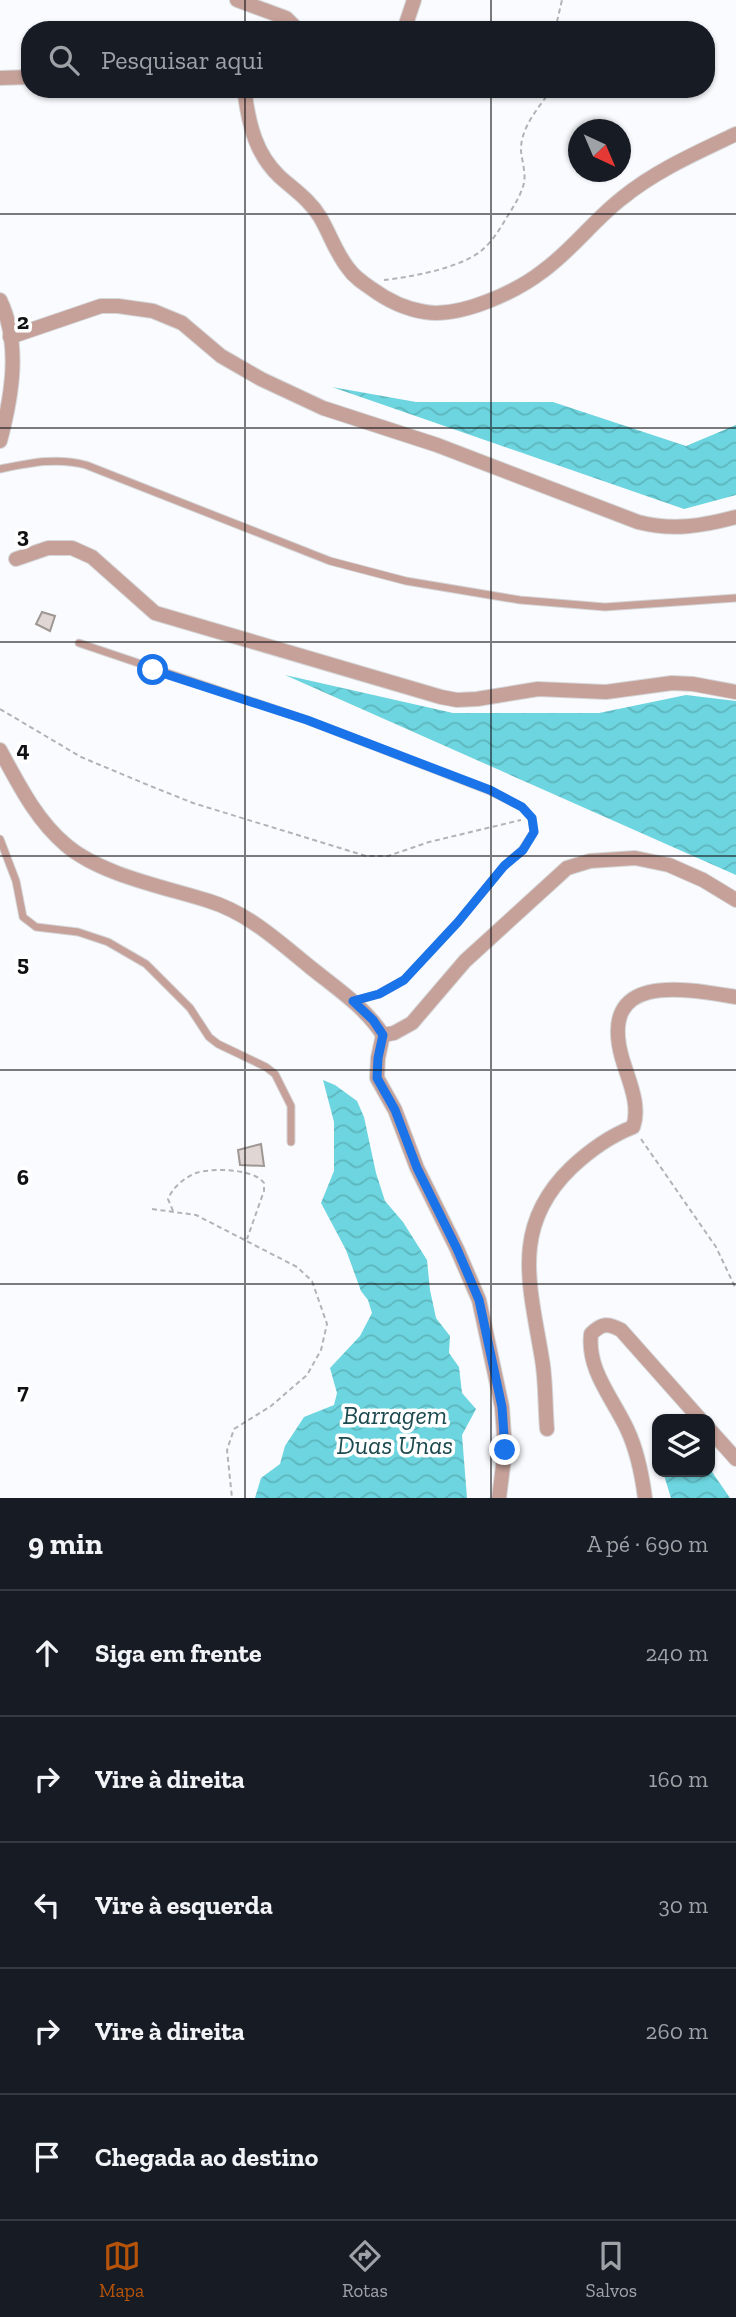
<!DOCTYPE html>
<html lang="pt">
<meta charset="utf-8">
<style>
body{margin:0;font-family:"Zilla Slab",serif;background:#242831;color:#f1f3f6}
.controls{position:absolute;right:21px;bottom:21px;display:grid;overflow:hidden;border-radius:14px;box-shadow:0 2px 5px #0004}
.controls button{width:63px;height:63px;display:grid;place-items:center;padding:0;border:0;border-bottom:2px solid #363941;background:#171b24;color:#f1f3f6;font:35px sans-serif}
.compass{position:absolute;left:568px;top:119px;width:63px;height:63px;border-radius:50%;background:#171b24;box-shadow:0 2px 5px #0004;rotate:136deg}
.stop{position:absolute;width:21px;height:21px;margin:-16px;border:5px solid #1a73e8;border-radius:50%;background:#fff}
.stop.end{background:#1a73e8;border-color:#fff;box-shadow:0 2px 7px #0008}
.list{margin:0;padding:0;list-style:none}
h2{display:flex;justify-content:space-between;align-items:center;height:91px;margin:0;padding:0 28px;font-size:30px}
h2 small{font-size:23px;font-weight:400;color:#9ea1a6}
.list li{display:grid;grid-template-columns:46px 1fr auto;gap:21px;align-items:center;box-sizing:border-box;height:126px;padding:0 28px;border-top:2px solid #363941}
.list b{display:block;font-size:26px;white-space:nowrap}
.list em{font-size:23px;font-style:normal;color:#9ea1a6}
.icon{flex:none;width:38px;height:38px;fill:none;stroke:currentColor;stroke-width:2;stroke-linecap:round;stroke-linejoin:round}
.map{position:relative;flex:none;width:736px;height:1498px;overflow:hidden}
.search{position:absolute;background:#171b24;box-shadow:0 2px 5px #0004;left:21px;right:21px;top:21px;height:77px;display:flex;align-items:center;gap:18px;box-sizing:border-box;padding:0 24px;border-radius:28px;color:#9ea1a6;font-size:26px}
.sheet{height:721px;background:#171b24}
nav{display:flex;justify-content:space-around;align-items:center;box-sizing:border-box;height:98px;border-top:2px solid #363941;background:#171b24;font-size:19px;color:#9ea1a6}
nav a{display:grid;justify-items:center;gap:4px}
nav .on{color:#b45309}
.map>svg:first-child{display:block}
.water{fill:url(#water-waves)}
.building{fill:#e0d7d4;stroke:#9f9794;stroke-width:2}
.lines{fill:none;stroke-linecap:round;stroke-linejoin:round}
.service-casing{stroke:#d5d6d8;stroke-width:9}
.minor-casing{stroke:#d5d6d8;stroke-width:16}
.path{stroke:#b2b3b5;stroke-width:2;stroke-dasharray:5 3.5;stroke-linecap:butt}
.service{stroke:#c5a199;stroke-width:7}
.minor{stroke:#c5a199;stroke-width:14}
.route{stroke:#1a73e8;stroke-width:9}
.grid{fill:none;stroke:#101113;stroke-width:2;stroke-opacity:0.55}
.labels{text-anchor:middle;dominant-baseline:central;stroke-width:7;stroke-linejoin:round;paint-order:stroke}
.water-label{font-size:26px;font-style:italic;fill:#1b4a4f;stroke:#fff}
.grid-label{font-size:23px;text-anchor:middle;font-weight:bold;fill:#101113;stroke:#fff;stroke-width:7;stroke-linejoin:round;paint-order:stroke}
</style>
<div class="map">
<svg width="736" height="1498" viewBox="0 0 736 1498">
<defs>
<pattern id="water-waves" width="16" height="10" patternUnits="userSpaceOnUse" patternTransform="scale(1.75)"><rect width="16" height="10" fill="#6dd5df"/><path d="M0 5q4-4 8 0t8 0" fill="none" stroke="#5db6be"/></pattern>
</defs>
<rect width="100%" height="100%" fill="#fafbfe"/>
<!-- water -->
<g class="water">
<polygon points="332,387 416,402 553,402 686,446 736,425 736,495 684,509"/>
<polygon points="285,675 453,713 599,713 686,695 736,701 736,875"/>
<polygon points="323,1080 335,1085 357,1101 364,1117 376,1173 385,1201 403,1222 427,1260 430,1290 436,1318 450,1336 449,1353 459,1367 462,1393 476,1409 462,1435 467,1498 255,1498 261,1478 280,1464 285,1446 304,1417 334,1405 337,1393 330,1368 360,1336 372,1313 368,1300 361,1291 346,1250 321,1203 334,1171 334,1122"/>
<polygon points="710,1469 730,1498 671,1498 663,1472 710,1472"/>
</g>
<!-- building -->
<g class="building">
<polygon points="42,612 55,616 50,631 36,624"/>
<polygon points="261,1144 264,1166 240,1165 238,1150"/>
</g>
<g class="lines">
<!-- service casing -->
<g class="service-casing">
<g id="service">
<path d="M0,469C30,463 57,457 86,465L330,561L406,581L520,600L605,607L736,598"/>
<polyline points="79,643 307,720 490,791 522,807 532,818 534,832 522,850 504,866 458,922 404,980 379,994 354,1001"/>
<polyline points="0,839 16,881 23,917 36,927 78,932 108,942 146,964 190,1008 209,1037 218,1044 266,1067 275,1074 291,1106 291,1142"/>
</g>
</g>
<!-- minor casing -->
<g class="minor-casing">
<g id="minor">
<polyline points="237,0 286,18 298,30"/>
<polyline points="404,30 414,0"/>
<polyline points="0,78 30,77"/>
<path d="M241,89L245,95C249,125 256,154 279,176C293,189 310,200 320,217C330,234 336,253 348,268C354,277 363,283 372,289C387,300 406,309 425,312C460,318 516,292 543,271C572,250 593,221 621,199C655,171 696,153 736,134"/>
<path d="M0,300C21,344 12,396 0,441"/>
<path d="M10,337L101,306H118L153,311L182,323L221,356L261,379L323,408L437,445L638,522C673,531 702,526 736,517"/>
<polyline points="16,559 48,548 72,548 92,557 155,613 441,697 457,700 477,699 538,689 606,692 672,683 693,684 736,692"/>
<path d="M0,750C18,783 36,820 66,845C101,875 165,887 209,901C248,913 278,941 310,967C336,988 365,1007 383,1035L394,1033L412,1023L465,961L567,868L590,861L635,858L669,865L703,880L736,900"/>
<polyline points="383,1035 378,1058 377,1078 395,1110 417,1168 457,1249 479,1300 502,1407 505,1450 499,1498"/>
<path d="M547,1429C545,1406 546,1382 542,1359C530,1286 510,1227 571,1168C589,1151 610,1136 633,1127C641,1105 628,1079 622,1058C598,972 683,988 736,997"/>
<polyline points="710,1430 736,1459"/>
<path d="M645,1498C642,1475 637,1450 627,1429C612,1397 587,1370 591,1334C602,1323 608,1323 621,1330L700,1419"/>
</g>
</g>
<!-- path -->
<g class="path">
<polyline points="555,30 562,0"/>
<path d="M384,280C411,277 460,268 481,251C492,242 500,229 507,217C514,206 521,195 524,183C526,173 522,161 521,151C520,128 539,107 552,89"/>
<polyline points="0,709 81,757 148,785 193,803 366,856 388,856 429,842 521,820"/>
<polyline points="641,1139 716,1247 736,1289"/>
<polyline points="152,1209 196,1215 297,1267 312,1281 327,1324 321,1350 307,1375 271,1406 234,1429 227,1450 232,1498"/>
<path d="M173,1211L168,1199C173,1187 184,1178 196,1173C212,1168 253,1168 264,1183V1191L247,1239"/>
</g>
<!-- service -->
<use href="#service" class="service"/>
<!-- minor -->
<use href="#minor" class="minor"/>
</g>
<g class="lines">
<!-- route -->
<polyline class="route" points="153,670 307,720 490,790 522,807 532,818 534,832 523,850 504,866 458,922 404,980 379,994 353,1001 373,1020 383,1035 378,1058 377,1078 395,1110 417,1168 457,1249 479,1300 502,1407 505,1450"/>
</g>
<!-- grid -->
<path class="grid" d="M245,0V30M491,0V30M245,89V1498M491,89V1498M0,214H736M0,428H736M0,642H736M0,856H736M0,1070H736M0,1284H736"/>
<g class="labels">
<!-- water labels -->
<g class="water-label">
<text x="395" y="1415">Barragem<tspan x="395" dy="30">Duas Unas</tspan></text>
</g>
</g>
<g class="grid-label">
<text x="23" y="329">2</text>
<text x="23" y="543">3</text>
<text x="23" y="757">4</text>
<text x="23" y="971">5</text>
<text x="23" y="1185">6</text>
<text x="23" y="1399">7</text>
</g>
</svg>
<div class="controls">
<button><svg class="icon" aria-label="layers" viewBox="0 0 24 24"><path d="M12 4l9 5-9 5-9-5zM3 14l9 5 9-5"/></svg></button>
</div>
<svg class="compass" viewBox="-18 -18 36 36"><path d="M0-13l5 13h-10z" fill="#e53935"/><path d="M0 13l5-13h-10z" fill="#9ea1a6"/></svg>
<div class="stop" style="left:153px;top:670px"></div>
<div class="stop end" style="left:505px;top:1450px"></div>
<div class="search"><svg class="icon" aria-label="search" viewBox="0 0 24 24"><circle cx="10" cy="10" r="6"/><path d="M15 15l6 6"/></svg>Pesquisar aqui</div>
</div>
<section class="sheet">
<h2>9 min<small>A pé · 690 m</small></h2>
<ul class="list">
<li><svg class="icon" aria-label="ahead" viewBox="0 0 24 24"><path d="M12 20V5M6 11l6-6 6 6"/></svg><div><b>Siga em frente</b></div><em>240 m</em></li>
<li><svg class="icon" aria-label="right" viewBox="0 0 24 24"><path d="M7 20v-9h11M14 6l5 5-5 5"/></svg><div><b>Vire à direita</b></div><em>160 m</em></li>
<li><svg class="icon" aria-label="left" viewBox="0 0 24 24"><path d="M17 20v-9H6M10 6l-5 5 5 5"/></svg><div><b>Vire à esquerda</b></div><em>30 m</em></li>
<li><svg class="icon" aria-label="right" viewBox="0 0 24 24"><path d="M7 20v-9h11M14 6l5 5-5 5"/></svg><div><b>Vire à direita</b></div><em>260 m</em></li>
<li><svg class="icon" aria-label="arrive" viewBox="0 0 24 24"><path d="M6 21V4h12l-3 4 3 4H6"/></svg><div><b>Chegada ao destino</b></div></li>
</ul>
</section>
<nav>
<a class="on"><svg class="icon" aria-label="map" viewBox="0 0 24 24"><path d="M3 6l6-2 6 2 6-2v14l-6 2-6-2-6 2zM9 4v14M15 6v14"/></svg>Mapa</a>
<a><svg class="icon" aria-label="directions" viewBox="0 0 24 24"><path d="M12 3l9 9-9 9-9-9zM9 14v-3h6M13 9l2 2-2 2"/></svg>Rotas</a>
<a><svg class="icon" aria-label="saved" viewBox="0 0 24 24"><path d="M7 4h10v16l-5-4-5 4z"/></svg>Salvos</a>
</nav>
